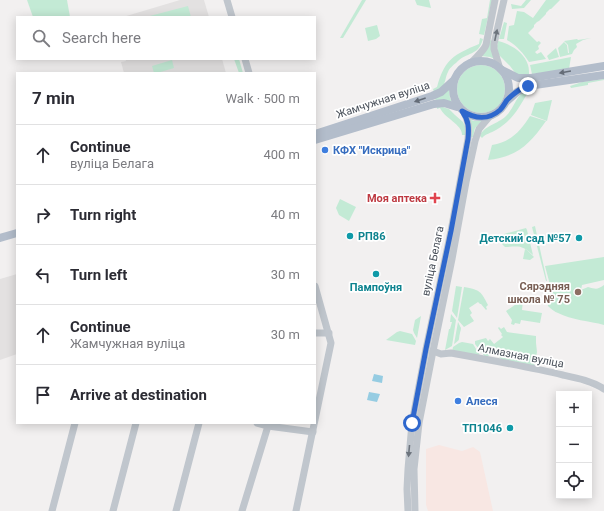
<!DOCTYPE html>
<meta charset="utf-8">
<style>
body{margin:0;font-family:Roboto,sans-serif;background:#f7f7f7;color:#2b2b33}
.controls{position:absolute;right:12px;bottom:12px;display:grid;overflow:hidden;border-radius:0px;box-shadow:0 2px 10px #0003}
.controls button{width:36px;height:36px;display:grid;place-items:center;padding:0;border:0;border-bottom:1px solid #e1e1e2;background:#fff;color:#2b2b33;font:20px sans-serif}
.stop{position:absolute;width:12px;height:12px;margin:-9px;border:3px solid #2e67cd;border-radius:50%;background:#fff}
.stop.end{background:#2e67cd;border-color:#fff;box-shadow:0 1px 4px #0008}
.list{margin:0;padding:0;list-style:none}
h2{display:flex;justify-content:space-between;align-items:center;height:52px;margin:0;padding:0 16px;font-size:17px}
h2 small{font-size:13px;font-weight:400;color:#7c7c81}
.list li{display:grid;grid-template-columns:26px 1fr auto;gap:12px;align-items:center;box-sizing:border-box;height:60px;padding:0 16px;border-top:1px solid #e1e1e2}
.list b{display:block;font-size:15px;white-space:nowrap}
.list p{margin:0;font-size:13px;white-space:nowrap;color:#7c7c81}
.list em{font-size:13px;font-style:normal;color:#7c7c81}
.icon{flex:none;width:22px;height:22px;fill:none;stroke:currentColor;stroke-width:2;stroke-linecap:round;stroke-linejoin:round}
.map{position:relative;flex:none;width:604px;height:511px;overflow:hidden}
.search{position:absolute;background:#fff;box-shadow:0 2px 10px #0003;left:16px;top:16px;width:300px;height:44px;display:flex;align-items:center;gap:10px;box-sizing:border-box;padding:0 14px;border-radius:0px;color:#7c7c81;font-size:15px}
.panel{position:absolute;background:#fff;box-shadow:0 2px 10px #0003;left:16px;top:72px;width:300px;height:352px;border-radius:0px}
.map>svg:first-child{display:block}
.education{fill:#e3e1e1}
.medical{fill:#f8e7e3}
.green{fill:#c3ead5}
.water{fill:#96cce2}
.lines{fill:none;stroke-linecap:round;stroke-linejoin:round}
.minor{stroke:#c0c6cd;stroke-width:7}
.major{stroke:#b3bdcb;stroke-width:8}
.oneway{fill:#6d747d}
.oneway2{fill:#646c77}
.route{stroke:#2e67cd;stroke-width:5}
.shop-dot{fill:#3f7fe0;stroke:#fff;stroke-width:1.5}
.health-dot{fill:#e0444e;stroke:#fff;stroke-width:1.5}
.culture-dot{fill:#0f9aa8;stroke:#fff;stroke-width:1.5}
.education-dot{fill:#8d6e63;stroke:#fff;stroke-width:1.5}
.labels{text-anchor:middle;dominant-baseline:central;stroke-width:3.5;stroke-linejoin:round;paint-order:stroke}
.street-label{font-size:11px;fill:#4a515b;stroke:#fff}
.shop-label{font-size:11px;font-weight:bold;fill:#366cbe;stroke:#fff;text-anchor:start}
.health-label{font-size:11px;font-weight:bold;fill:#be3a42;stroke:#fff;text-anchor:end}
.culture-label{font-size:11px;font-weight:bold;fill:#0d838f;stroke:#fff;text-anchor:end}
.education-label{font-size:11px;font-weight:bold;fill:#785e54;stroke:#fff;text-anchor:end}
</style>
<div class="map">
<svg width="604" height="511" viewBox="0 0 604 511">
<rect width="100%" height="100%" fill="#f2f0f0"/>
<!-- education -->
<g class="education">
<polygon points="180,0 204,0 209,17 123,17"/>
<polygon points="125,59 222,59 226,73 124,73 121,62 126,61"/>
<polygon points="17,274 17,354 0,360 0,279"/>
</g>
<!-- medical -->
<polygon class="medical" points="439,445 462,451 473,447 480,452 493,511 428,511 426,505 426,449"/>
<!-- green -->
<g class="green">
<polygon points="27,0 67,0 70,17 33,17"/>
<polygon points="362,0 366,0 343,38 340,38"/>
<polygon points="415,0 429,0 431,8 417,5"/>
<polygon points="490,0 492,0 484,35 479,34 482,19 487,18"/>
<polygon points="526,0 531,0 524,8 512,9 511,4 521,6"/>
<path d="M546,0H560L551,9H550L546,13V14L539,21L537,22L534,25V27L528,33L537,42L539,41L541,43L538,46L539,49L535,52L537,54L541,52L546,59L529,62C523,53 517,46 507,40L509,26L514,25L517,11L524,12L533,18Z"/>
<polygon points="188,6 191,17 146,17"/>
<polygon points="504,22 507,23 504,39 499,39"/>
<polygon points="377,25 380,36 376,39 368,41 365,28"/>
<path d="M480,38L483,39C478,57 467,51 456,63C453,65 449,69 448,72C445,77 446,83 442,87C440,89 436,91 434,92L433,89L437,87C445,59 453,55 479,44Z"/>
<polygon points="591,38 583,40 576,44 577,47 574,50 572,54 560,57 558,48 564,42 567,45 568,53 569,53 568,45 564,41 577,39 578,40"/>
<polygon points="490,40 492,41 495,59 490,57 481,56"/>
<path d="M498,41C510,44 524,52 528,65C529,68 529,72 529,75L516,74L510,66L498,54L497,46Z"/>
<polygon points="556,48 559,57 549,60 547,56"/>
<polygon points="571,57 569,69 532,74 530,65"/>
<polygon points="234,59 239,59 243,73 239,73"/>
<polygon points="172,60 174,68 157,73 154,73 152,66"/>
<circle cx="481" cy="89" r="24"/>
<polygon points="604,79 604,80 588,83 588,85 571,88 570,86 582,82"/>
<polygon points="449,89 450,98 452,102 436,102 435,98 441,96"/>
<path d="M531,89V91L528,92C519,108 512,121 496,130C491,133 485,134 482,138L480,136C483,126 498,124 506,116C516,106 516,92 531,89Z"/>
<polygon points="552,100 547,121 531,115 535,103"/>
<path d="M437,106H440L449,109L455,115L463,122L465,126L466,135H462C462,124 444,118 440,108L437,109Z"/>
<path d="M530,116L546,121C530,144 517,157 488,160L492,145C509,143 521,131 530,116Z"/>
<polygon points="469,119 474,121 482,121 475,128 473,137 471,137 472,127"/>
<polygon points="340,199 356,207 349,221 339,215 336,208"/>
<polygon points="535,226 547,281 546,281 532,227"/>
<path d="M526,228L527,230L533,255C522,245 520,246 505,247L502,244L499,240L505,238L504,234Z"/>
<polygon points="525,249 527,250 534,257 530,260 523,259"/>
<path d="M604,257V280L582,285L581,290L588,287C596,289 597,290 604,285V325C590,321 571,320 558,313C555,312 551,309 548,306L547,298L549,281L545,266Z"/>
<polygon points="456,286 462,287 457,318 452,311"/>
<path d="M464,287C480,290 481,291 488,305L486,307L487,309L486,310L481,304H480L478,302L469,308L472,313L470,315L474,321L464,327L458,320Z"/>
<polygon points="522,300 523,300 522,310 542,313 540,323 521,320 520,324 515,323 514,325 511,324 512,320 506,311"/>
<polygon points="451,314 456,320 452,346 445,350 449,329 450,329 452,322 450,322"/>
<polygon points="421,316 417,338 414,333 413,330 415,320"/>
<path d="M458,322L461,328C461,330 460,332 460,333C458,341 461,339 454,344Z"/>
<path d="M499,327L501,329L504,327L507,332L536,336V343L537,352L534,366L501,359C497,353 491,352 486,358L475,344V341L486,338L488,341L490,339L494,344L503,337L501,335L502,334L498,328Z"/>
<polygon points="400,331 412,334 416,341 415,345 386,340 397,332"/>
<polygon points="462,342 473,344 481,357 452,352 453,347 459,343"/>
</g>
<!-- water -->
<g class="water">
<polygon points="374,374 383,376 382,383 372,381"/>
<polygon points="369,392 380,394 377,402 367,400"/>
</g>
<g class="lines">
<!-- minor -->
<g class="minor">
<polyline points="227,0 232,17"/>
<polyline points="245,59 249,73"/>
<path d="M471,63C476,57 483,52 486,45L495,0"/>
<polyline points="500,69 494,49 494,44 504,0"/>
<polyline points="315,333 329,333"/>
<path d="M433,351L441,354L451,353C488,360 526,366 563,375C577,378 592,381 604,389"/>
<polyline points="257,423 268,426 313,432"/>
<polyline points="52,511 75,423"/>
<polyline points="113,511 136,423"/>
<polyline points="176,511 199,423"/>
<polyline points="242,511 268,426"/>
<polyline points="296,511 331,343 315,286"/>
<path d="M408,511L407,489L408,469L412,423L426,349L451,231L468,139C469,128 469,121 463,111"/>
<polyline points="415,511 414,469 419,423 433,351 452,259 466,182 475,141 479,129 490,116"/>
</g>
<!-- major -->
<g class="major">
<circle cx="481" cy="89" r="28"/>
<polyline points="502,70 518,78 531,78 604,66"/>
<polyline points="507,101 517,92 528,86 604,75"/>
<polyline points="315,134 432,96 441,92 453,81"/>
<polyline points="315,140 434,104 444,103 457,107"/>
<polyline points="0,238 17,233"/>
</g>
</g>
<!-- one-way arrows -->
<defs><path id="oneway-solid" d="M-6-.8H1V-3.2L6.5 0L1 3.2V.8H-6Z"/></defs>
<g class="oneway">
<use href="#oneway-solid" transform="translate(496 35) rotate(-78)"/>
<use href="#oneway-solid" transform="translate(409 451) rotate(95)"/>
</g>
<g class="oneway2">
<use href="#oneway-solid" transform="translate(565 72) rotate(170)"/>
<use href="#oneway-solid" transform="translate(420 100) rotate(161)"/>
</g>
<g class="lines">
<!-- route -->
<path class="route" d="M412,423L426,349L451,231L468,139C469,128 469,121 462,111C475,119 489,120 500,110C503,107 505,103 507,100C512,95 521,88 528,86"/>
</g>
<!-- markers -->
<g class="shop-dot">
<circle cx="325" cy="150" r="4"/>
<circle cx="458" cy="401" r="4"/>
</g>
<path class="health-dot" d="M433 192h4v4h4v4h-4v4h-4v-4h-4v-4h4z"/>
<g class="culture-dot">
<circle cx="350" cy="236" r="4"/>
<circle cx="579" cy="238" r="4"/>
<circle cx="376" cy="274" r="4"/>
<circle cx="510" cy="428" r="4"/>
</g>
<circle class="education-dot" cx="578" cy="292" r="4"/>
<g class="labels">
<!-- street labels -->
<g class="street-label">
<text transform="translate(383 100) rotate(-18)">Жамчужная вуліца</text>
<text transform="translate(433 261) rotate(-78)">вуліца Белага</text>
<text transform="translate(521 356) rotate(11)">Алмазная вуліца</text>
</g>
<!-- shop labels -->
<g class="shop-label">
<text x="333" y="150">КФХ "Искрица"</text>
<text x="466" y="401">Алеся</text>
</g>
<!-- health labels -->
<g class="health-label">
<text x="427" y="198">Моя аптека</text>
</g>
<!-- culture labels -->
<g class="culture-label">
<text x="358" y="236" text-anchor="start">РП86</text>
<text x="571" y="238">Детский сад №57</text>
<text x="376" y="287" text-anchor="middle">Пампоўня</text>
<text x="502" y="428">ТП1046</text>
</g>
<!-- education labels -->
<g class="education-label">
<text x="570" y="286">Сярэдняя<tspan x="570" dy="13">школа № 75</tspan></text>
</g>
</g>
</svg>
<div class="controls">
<button>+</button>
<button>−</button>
<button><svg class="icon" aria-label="locate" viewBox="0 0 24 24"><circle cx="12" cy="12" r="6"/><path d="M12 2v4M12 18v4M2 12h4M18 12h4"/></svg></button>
</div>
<div class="stop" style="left:412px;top:423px"></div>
<div class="stop end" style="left:528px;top:86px"></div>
<div class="search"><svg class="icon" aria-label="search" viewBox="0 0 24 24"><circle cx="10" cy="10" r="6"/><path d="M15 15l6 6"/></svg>Search here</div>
<section class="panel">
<h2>7 min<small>Walk · 500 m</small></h2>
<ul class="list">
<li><svg class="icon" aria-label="ahead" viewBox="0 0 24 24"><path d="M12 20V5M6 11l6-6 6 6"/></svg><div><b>Continue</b><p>вуліца Белага</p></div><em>400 m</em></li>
<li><svg class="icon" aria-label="right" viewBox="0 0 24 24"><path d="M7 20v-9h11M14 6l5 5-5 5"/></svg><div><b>Turn right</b></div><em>40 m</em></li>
<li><svg class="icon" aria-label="left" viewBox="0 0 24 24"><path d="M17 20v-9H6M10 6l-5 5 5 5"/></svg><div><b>Turn left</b></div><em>30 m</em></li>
<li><svg class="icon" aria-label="ahead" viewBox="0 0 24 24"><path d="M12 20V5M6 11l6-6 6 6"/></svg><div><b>Continue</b><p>Жамчужная вуліца</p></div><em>30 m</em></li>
<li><svg class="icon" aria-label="arrive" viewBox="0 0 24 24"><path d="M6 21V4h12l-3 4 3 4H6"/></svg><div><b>Arrive at destination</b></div></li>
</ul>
</section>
</div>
